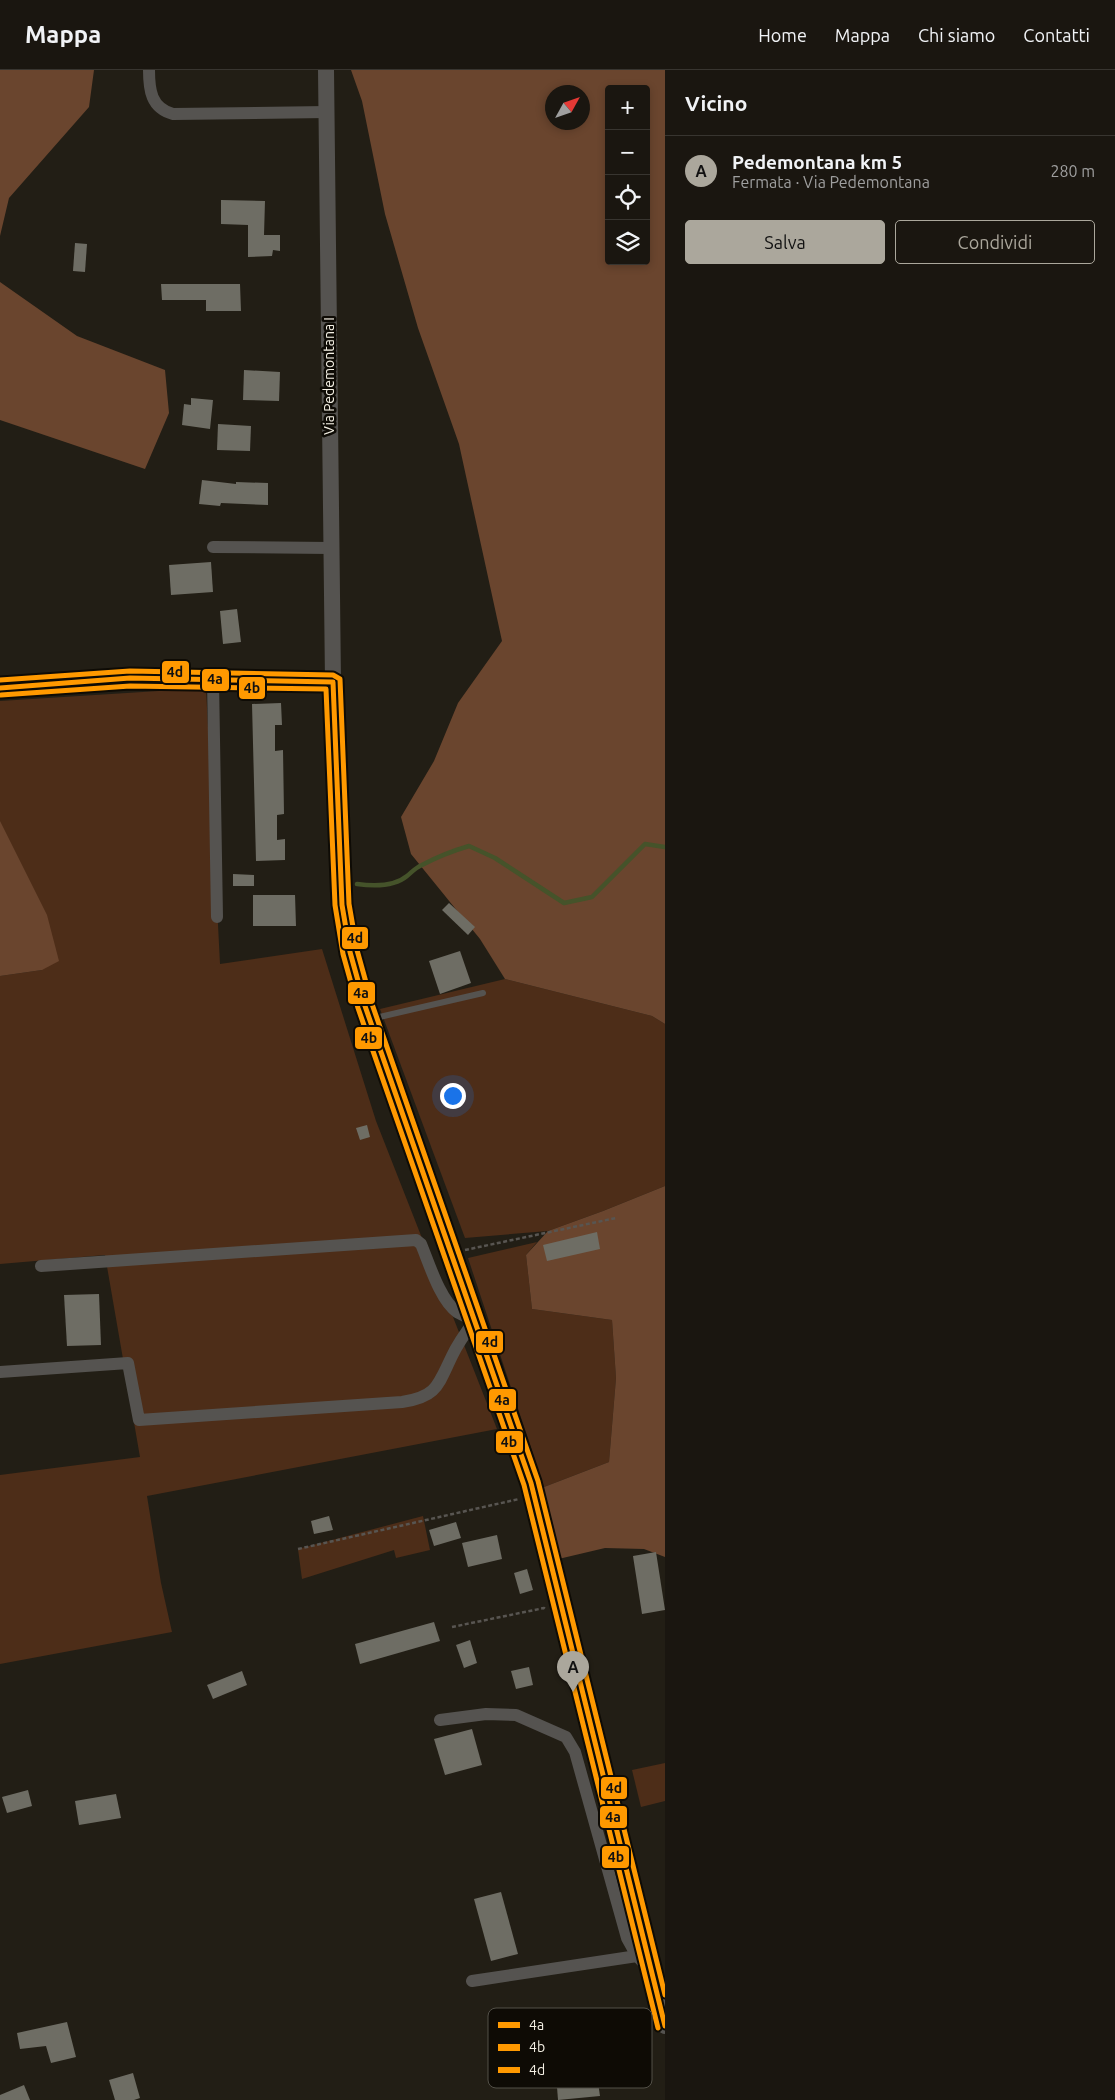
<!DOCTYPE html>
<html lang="it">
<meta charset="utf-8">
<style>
body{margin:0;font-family:Ubuntu,sans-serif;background:#231f19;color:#f1f3f6}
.controls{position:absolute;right:15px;top:15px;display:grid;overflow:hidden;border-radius:5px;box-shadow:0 2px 8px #0003}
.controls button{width:45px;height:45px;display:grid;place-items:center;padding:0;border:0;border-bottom:1px solid #383530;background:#1a1610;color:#f1f3f6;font:25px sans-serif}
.compass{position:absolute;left:545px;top:15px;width:45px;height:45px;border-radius:50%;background:#1a1610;box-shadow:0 2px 8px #0003;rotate:50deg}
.you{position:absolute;left:452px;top:1025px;width:18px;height:18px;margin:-12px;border:4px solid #fff;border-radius:50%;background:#1a73e8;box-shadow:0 0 0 8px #1a73e833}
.badge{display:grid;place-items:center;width:32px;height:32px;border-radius:50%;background:#aba79c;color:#111;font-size:16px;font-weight:700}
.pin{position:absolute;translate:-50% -41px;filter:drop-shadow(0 1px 2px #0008)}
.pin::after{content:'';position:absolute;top:26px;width:18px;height:15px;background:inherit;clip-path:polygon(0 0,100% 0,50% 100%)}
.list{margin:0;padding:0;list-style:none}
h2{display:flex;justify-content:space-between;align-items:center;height:65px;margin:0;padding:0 20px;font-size:21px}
h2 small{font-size:16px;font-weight:400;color:#9f9f9f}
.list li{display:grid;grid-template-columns:32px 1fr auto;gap:15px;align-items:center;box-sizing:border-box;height:70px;padding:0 20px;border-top:1px solid #383530}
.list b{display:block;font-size:19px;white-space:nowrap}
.list p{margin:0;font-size:16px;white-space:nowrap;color:#9f9f9f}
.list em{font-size:16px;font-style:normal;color:#9f9f9f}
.actions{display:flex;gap:10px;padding:15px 20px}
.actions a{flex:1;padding:11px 0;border:1px solid #aba79c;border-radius:5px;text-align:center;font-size:18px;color:#aba79c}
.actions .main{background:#aba79c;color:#111}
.icon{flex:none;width:28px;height:28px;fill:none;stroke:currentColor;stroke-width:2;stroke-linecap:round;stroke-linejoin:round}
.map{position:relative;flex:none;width:665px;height:2030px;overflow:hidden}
header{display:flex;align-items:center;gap:30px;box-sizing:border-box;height:70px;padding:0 25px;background:#1a1610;border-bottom:1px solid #383530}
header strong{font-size:24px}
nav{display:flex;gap:28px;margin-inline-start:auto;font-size:18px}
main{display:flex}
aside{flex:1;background:#1a1610}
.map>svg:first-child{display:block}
.green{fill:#4d2d18}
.forest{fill:#6a452e;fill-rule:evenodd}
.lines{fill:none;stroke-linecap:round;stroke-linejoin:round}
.stream{stroke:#45532a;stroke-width:4.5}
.building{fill:#6e6d64}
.path{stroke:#585551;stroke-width:2.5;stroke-dasharray:4 2.5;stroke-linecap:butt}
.service{stroke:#555350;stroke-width:6}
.minor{stroke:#555350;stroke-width:12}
.tertiary{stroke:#555350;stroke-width:16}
.bus-1-casing{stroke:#0e0b05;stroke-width:9}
.bus-2-casing{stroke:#0e0b05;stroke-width:9}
.bus-3-casing{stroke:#0e0b05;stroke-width:9}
.bus-1{stroke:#f90;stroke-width:5}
.bus-2{stroke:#f90;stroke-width:5}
.bus-3{stroke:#f90;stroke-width:5}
.labels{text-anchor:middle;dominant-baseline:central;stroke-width:5;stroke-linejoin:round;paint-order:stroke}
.street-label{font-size:14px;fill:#f5f1e5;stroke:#0e0b05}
.key{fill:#0e0b05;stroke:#535048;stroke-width:1}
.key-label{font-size:14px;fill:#f5f1e5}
.line-badge{stroke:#0e0b05;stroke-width:2}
.pale-badge-label{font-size:14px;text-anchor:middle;font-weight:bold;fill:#111}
</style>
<header>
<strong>Mappa</strong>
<nav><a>Home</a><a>Mappa</a><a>Chi siamo</a><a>Contatti</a></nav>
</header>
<main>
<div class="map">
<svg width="665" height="2030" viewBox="0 0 665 2030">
<rect width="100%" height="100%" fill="#221e15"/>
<!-- green -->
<g class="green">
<polygon points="206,618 220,894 322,879 376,1051 497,1359 147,1426 161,1513 172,1562 0,1594 0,1405 140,1387 105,1185 0,1194 0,906 42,900 0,754 0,631"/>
<polygon points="505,909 652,946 665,954 665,1116 603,1141 548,1161 465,1168 380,939"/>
<polygon points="537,1172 526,1185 532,1239 612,1250 616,1308 609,1392 544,1417 468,1188"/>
<polygon points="423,1446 430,1480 396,1488 394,1480 302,1509 298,1479"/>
<polygon points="665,1693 665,1731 641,1737 632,1700"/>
</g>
<!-- forest -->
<g class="forest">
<polygon points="0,0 94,0 89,37 9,128 0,166"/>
<path d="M351,0H665V954L652,946L505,909L480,869L411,784L401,747L434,691L458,633L502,571L459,374L418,258L385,144L362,31ZM609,19H646V191H609ZM552,22H582V52H552Z"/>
<polygon points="0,212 77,266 165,300 169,343 145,399 0,350"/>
<polygon points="0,751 47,845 59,891 42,900 0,906"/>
<polygon points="665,1116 665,1487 644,1479 605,1478 550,1491 535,1425 544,1417 609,1392 616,1308 612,1250 532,1239 526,1185 548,1161 603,1141"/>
</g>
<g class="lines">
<!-- stream -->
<path class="stream" d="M357,814C372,816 394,817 407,806C412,802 415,798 422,795C437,787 452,781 469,776L495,788L564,833L592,827L645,774L665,777"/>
</g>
<!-- building -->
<g class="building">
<polygon points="221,130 265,131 264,165 280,165 280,181 273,180 272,186 248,187 248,155 221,154"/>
<polygon points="75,173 87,174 85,202 73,201"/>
<polygon points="161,214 240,214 241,241 206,241 206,230 162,230"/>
<polygon points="244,300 280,302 279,331 243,330"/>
<polygon points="191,328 213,330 210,359 182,355 184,334 191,335"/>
<polygon points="218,354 251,356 250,381 217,380"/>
<polygon points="202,410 236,414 236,412 268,413 268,435 221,433 220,436 199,434"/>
<polygon points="211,492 213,522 171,525 169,495"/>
<polygon points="237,539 241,572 223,574 220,541"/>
<polygon points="281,633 282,655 275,655 275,681 283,680 284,744 277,745 277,770 285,769 285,790 256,791 252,634"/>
<polygon points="233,804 254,805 254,816 233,816"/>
<polygon points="253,825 295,825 296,856 253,856"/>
<polygon points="449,833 475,857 468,865 442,840"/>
<polygon points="460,881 471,913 440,924 429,891"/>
<polygon points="367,1055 370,1067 360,1070 356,1058"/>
<polygon points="597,1162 600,1179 547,1191 543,1175"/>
<polygon points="99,1224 101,1275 67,1276 64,1225"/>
<polygon points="329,1446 333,1460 314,1464 311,1451"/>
<polygon points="456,1452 461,1468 434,1476 429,1460"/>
<polygon points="497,1465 502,1489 468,1497 462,1473"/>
<polygon points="656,1482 665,1540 642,1544 633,1486"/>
<polygon points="527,1499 533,1520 520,1524 514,1503"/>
<polygon points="434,1552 440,1571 360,1594 355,1574"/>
<polygon points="470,1570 477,1593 464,1598 456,1575"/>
<polygon points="529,1597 533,1615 516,1619 511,1601"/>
<polygon points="242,1601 247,1615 213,1629 207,1615"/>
<polygon points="472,1659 482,1695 445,1705 434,1669"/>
<polygon points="28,1720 32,1736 7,1743 2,1727"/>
<polygon points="116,1724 121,1748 79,1755 75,1731"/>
<polygon points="501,1822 518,1884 491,1891 474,1829"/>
<polygon points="67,1952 76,1987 51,1993 46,1976 20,1979 17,1963"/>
<polygon points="133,2003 140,2028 134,2030 115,2030 109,2010"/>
<polygon points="598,2012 600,2026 558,2030 557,2017"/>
<polygon points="24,2015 30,2030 0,2030 0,2025"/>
</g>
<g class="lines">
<!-- path -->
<g class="path">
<polyline points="465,1180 616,1148"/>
<polyline points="298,1479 519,1429"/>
<polyline points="452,1557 544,1538 546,1540"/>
</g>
<!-- service -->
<polyline class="service" points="371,949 483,923"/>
<!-- minor -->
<g class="minor">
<path d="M149,0C149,20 151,38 173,44L327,42"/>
<polyline points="213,477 331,478"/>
<polyline points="213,610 217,847"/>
<polyline points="0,618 130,608 333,612"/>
<path d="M0,1302L128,1293L139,1350L402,1332C437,1327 438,1315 452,1286C458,1273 466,1262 475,1250C469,1248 462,1245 457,1242C440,1230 429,1193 421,1174L416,1170L41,1196"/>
<polyline points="440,1650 486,1644 516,1645 566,1667 575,1682 627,1868 637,1886 652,1902"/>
<polyline points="472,1911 637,1886"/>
</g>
<!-- tertiary -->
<polyline class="tertiary" points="326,0 333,612 340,801 348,871 365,936 531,1413 665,1956"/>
<!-- bus-1 casing -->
<g class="bus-1-casing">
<polyline id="bus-1" points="0,618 130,608 333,612 342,835 350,882 365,936 531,1413 665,1956"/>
</g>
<!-- bus-2 casing -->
<g class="bus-2-casing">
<polyline id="bus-2" points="1,625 130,616 326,619 335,835 343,884 358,938 524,1415 658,1958"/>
</g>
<!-- bus-3 casing -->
<g class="bus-3-casing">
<polyline id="bus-3" points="0,610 130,601 333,605 340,609 349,834 357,880 372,934 538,1411 665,1925"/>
</g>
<!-- bus-1 -->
<use href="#bus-1" class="bus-1"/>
<!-- bus-2 -->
<use href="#bus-2" class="bus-2"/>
<!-- bus-3 -->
<use href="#bus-3" class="bus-3"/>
</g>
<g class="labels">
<!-- street labels -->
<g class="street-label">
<text transform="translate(329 306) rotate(-90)">Via Pedemontana I</text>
</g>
</g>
<!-- legend -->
<rect x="488" y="1938" width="164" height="80" rx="8" class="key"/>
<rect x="498" y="1952" width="22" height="6" fill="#f90"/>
<rect x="498" y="1974" width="22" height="7" fill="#f90"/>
<rect x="498" y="1997" width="22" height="6" fill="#f90"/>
<g class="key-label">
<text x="529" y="1960">4a</text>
<text x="529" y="1982">4b</text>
<text x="529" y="2005">4d</text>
</g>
<g class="line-badge">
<rect x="161" y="590" width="29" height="24" rx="5" fill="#f90"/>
<rect x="201" y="598" width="29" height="24" rx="5" fill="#f90"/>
<rect x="238" y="606" width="28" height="24" rx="5" fill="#f90"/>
<rect x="341" y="856" width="28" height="24" rx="5" fill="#f90"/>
<rect x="347" y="911" width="29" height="24" rx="5" fill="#f90"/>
<rect x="354" y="956" width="29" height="24" rx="5" fill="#f90"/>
<rect x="475" y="1260" width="29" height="24" rx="5" fill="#f90"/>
<rect x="488" y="1318" width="29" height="24" rx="5" fill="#f90"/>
<rect x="495" y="1360" width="29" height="24" rx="5" fill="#f90"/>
<rect x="600" y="1706" width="28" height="24" rx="5" fill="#f90"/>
<rect x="599" y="1735" width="29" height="24" rx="5" fill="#f90"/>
<rect x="601" y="1775" width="29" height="24" rx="5" fill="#f90"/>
</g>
<g class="pale-badge-label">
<text x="175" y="607">4d</text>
<text x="215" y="614">4a</text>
<text x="252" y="623">4b</text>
<text x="355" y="873">4d</text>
<text x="361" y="928">4a</text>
<text x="369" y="973">4b</text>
<text x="490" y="1277">4d</text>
<text x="502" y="1335">4a</text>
<text x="509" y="1377">4b</text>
<text x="614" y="1723">4d</text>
<text x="613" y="1752">4a</text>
<text x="616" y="1792">4b</text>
</g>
</svg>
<div class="controls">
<button>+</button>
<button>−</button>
<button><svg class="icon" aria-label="locate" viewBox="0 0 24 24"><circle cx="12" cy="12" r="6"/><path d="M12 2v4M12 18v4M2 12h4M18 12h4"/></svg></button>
<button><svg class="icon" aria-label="layers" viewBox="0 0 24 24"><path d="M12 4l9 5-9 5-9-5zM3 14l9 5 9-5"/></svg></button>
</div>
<svg class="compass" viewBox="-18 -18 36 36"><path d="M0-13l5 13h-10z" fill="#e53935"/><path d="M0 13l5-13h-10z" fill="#9f9f9f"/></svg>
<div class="you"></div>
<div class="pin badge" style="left:573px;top:1622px">A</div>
</div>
<aside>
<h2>Vicino<small></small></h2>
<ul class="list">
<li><span class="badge">A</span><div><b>Pedemontana km 5</b><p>Fermata · Via Pedemontana</p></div><em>280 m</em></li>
</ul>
<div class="actions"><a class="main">Salva</a><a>Condividi</a></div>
</aside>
</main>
